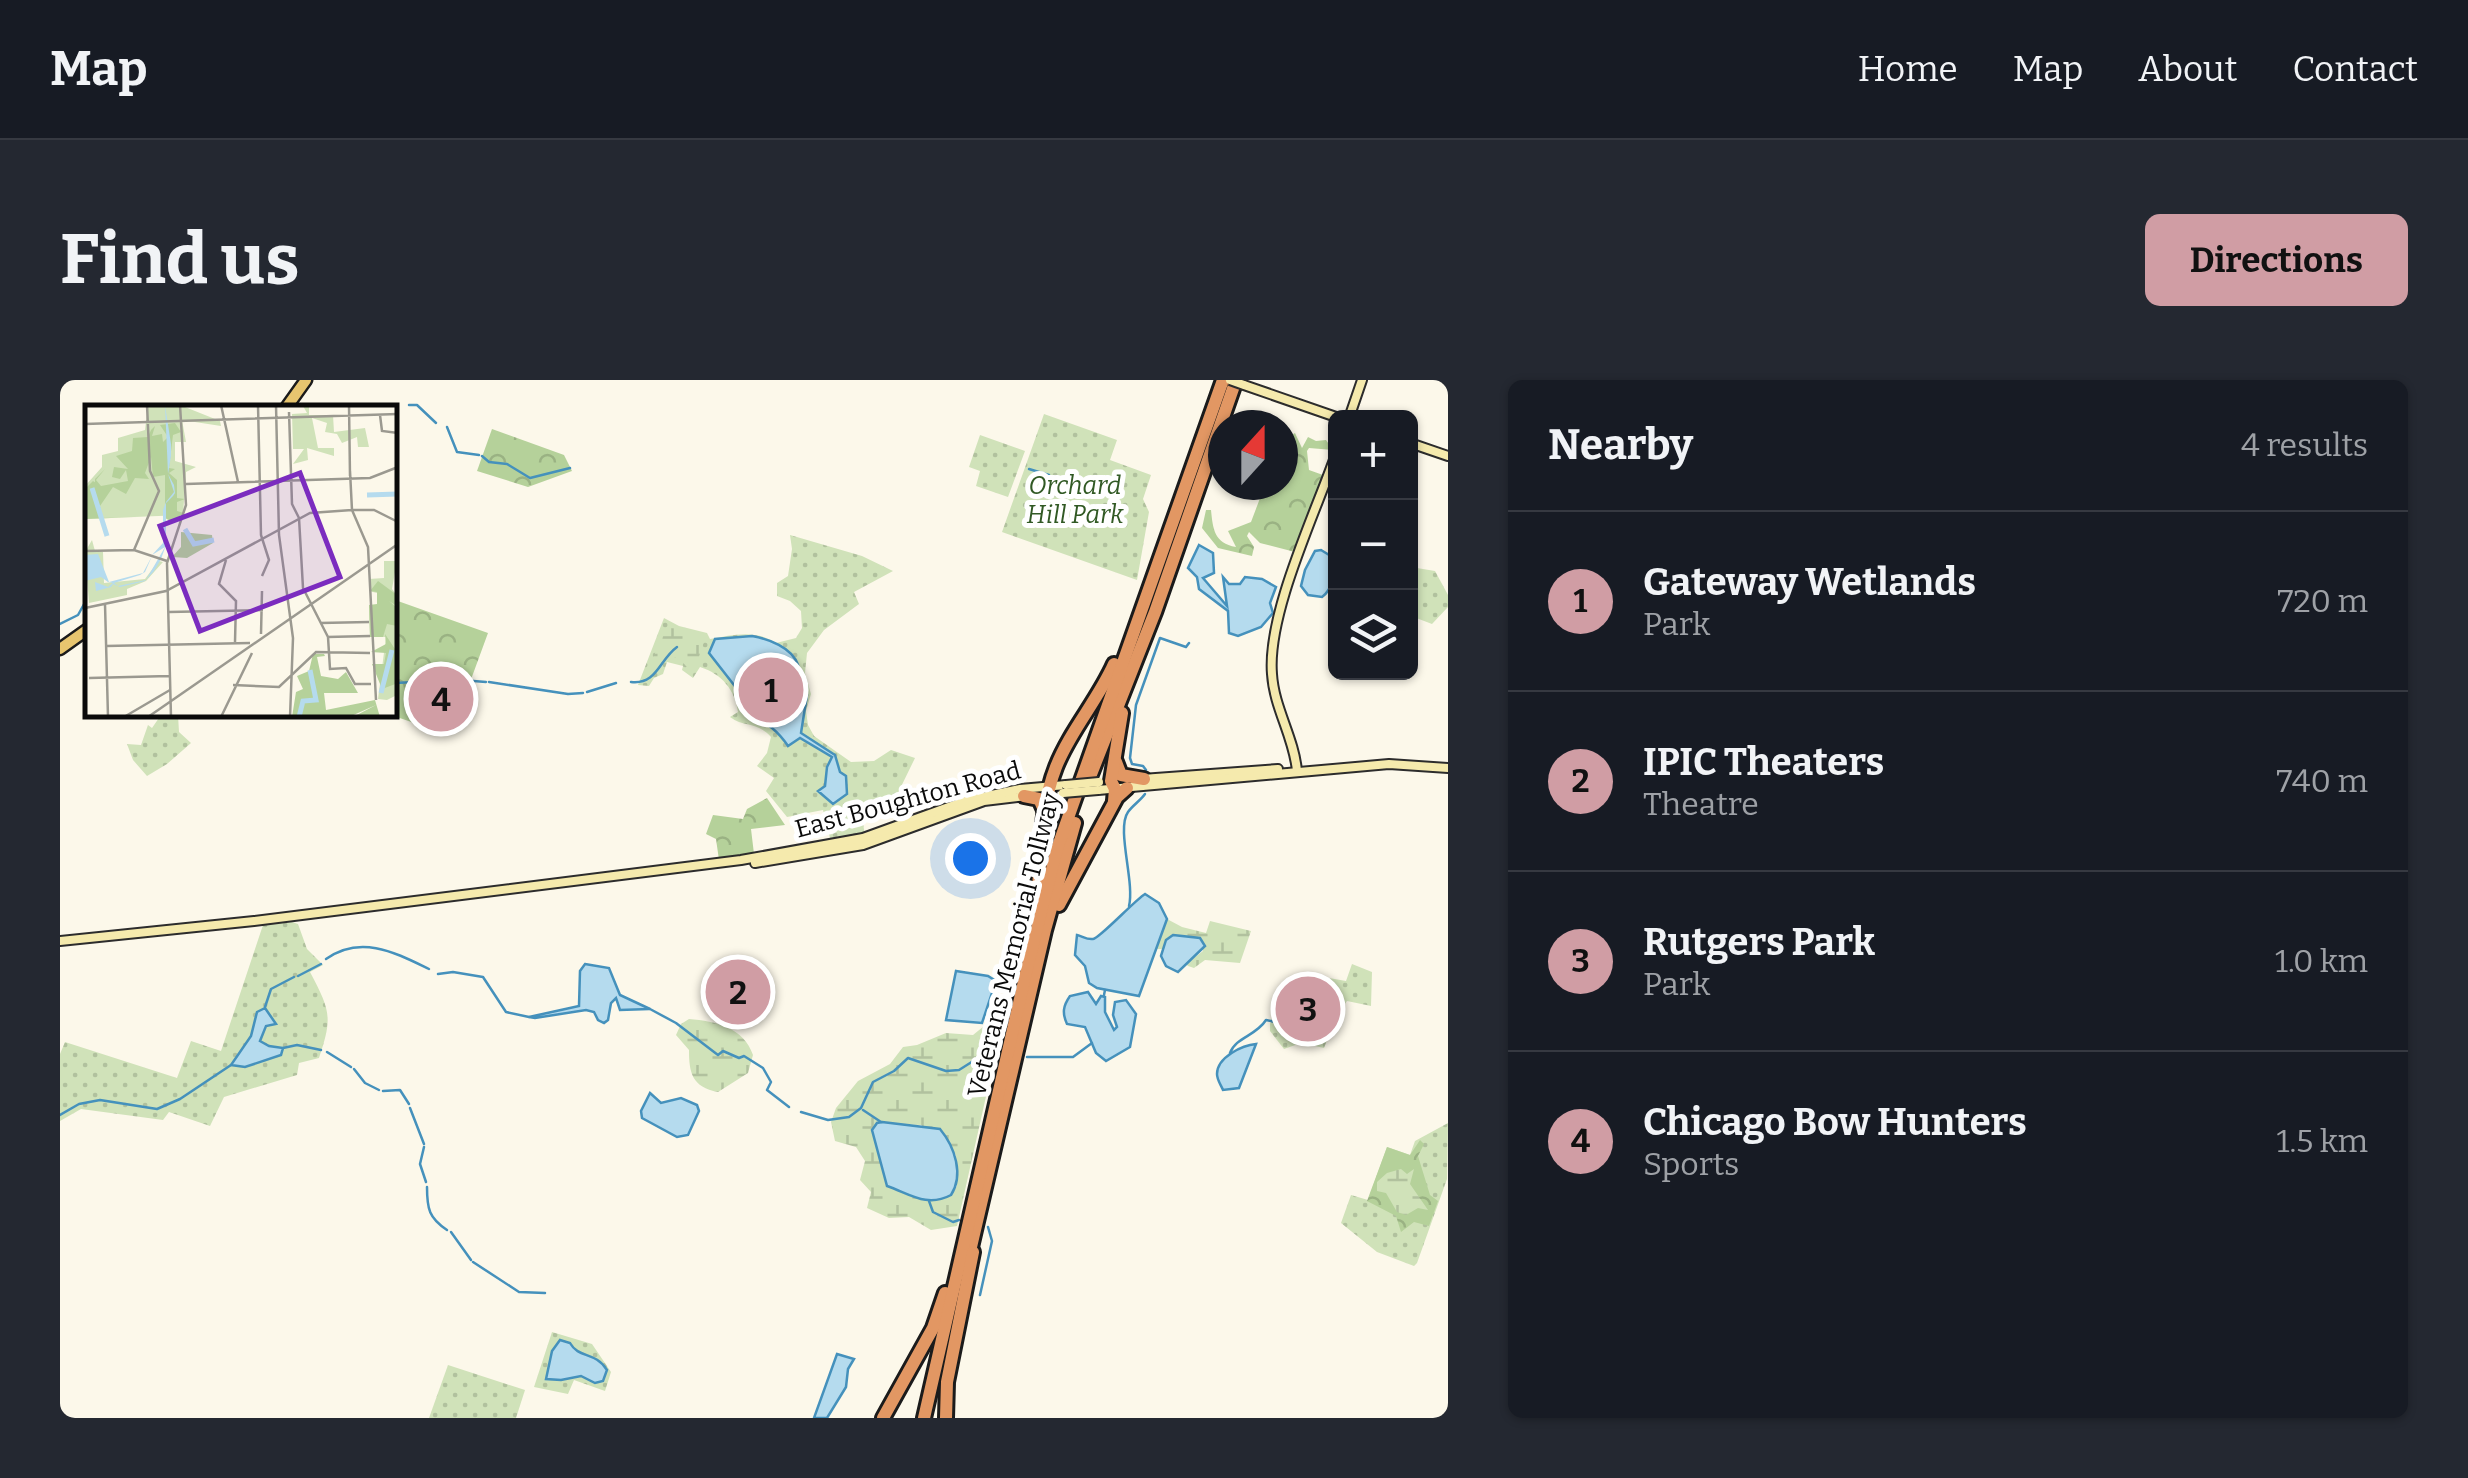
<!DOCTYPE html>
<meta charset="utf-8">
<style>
body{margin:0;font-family:Bitter,serif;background:#242831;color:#f1f3f6}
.controls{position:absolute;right:30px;top:30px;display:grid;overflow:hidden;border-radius:15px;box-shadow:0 2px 8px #0004}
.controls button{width:90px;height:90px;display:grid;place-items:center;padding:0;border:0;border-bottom:2px solid #363941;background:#171b24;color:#f1f3f6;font:50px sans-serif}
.compass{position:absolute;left:1148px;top:30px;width:90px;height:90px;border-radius:50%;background:#171b24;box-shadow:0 2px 8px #0004;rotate:21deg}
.you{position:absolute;left:910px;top:478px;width:35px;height:35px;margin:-25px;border:8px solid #fff;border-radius:50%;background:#1a73e8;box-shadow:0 0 0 15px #1a73e833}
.badge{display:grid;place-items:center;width:65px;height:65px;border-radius:50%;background:#d09da4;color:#111;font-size:32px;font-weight:700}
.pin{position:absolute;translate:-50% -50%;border:5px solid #fff;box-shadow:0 2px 10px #0006}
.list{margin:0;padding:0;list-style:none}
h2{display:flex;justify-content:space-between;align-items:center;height:130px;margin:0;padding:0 40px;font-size:42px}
h2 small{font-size:32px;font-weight:400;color:#9ea1a6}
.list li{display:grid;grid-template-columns:65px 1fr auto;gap:30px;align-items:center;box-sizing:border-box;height:180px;padding:0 40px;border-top:2px solid #363941}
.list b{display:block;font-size:38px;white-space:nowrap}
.list p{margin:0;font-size:32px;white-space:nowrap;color:#9ea1a6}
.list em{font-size:32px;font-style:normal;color:#9ea1a6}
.icon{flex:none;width:55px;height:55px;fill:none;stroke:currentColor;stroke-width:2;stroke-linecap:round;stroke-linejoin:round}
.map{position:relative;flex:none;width:1388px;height:1038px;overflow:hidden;border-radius:15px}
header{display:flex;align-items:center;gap:60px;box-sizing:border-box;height:140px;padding:0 50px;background:#171b24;border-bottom:2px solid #363941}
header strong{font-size:48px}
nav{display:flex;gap:55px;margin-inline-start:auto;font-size:35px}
.intro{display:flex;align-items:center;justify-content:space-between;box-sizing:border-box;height:240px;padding:0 60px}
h1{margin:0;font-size:70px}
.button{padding:25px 45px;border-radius:15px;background:#d09da4;color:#111;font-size:35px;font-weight:700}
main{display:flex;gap:60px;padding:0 60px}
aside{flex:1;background:#171b24;border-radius:15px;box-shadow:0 2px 8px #0004}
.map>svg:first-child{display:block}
.green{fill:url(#green-dots)}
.forest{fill:url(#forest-crowns)}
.wetland{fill:url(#wetland-marsh);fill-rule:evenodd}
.water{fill:#b5dbee;stroke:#4591bc;stroke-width:2.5}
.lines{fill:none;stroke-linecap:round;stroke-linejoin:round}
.stream{stroke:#4591bc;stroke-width:2.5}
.secondary-casing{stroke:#2c2c2c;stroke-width:12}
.primary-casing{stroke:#1b1b1b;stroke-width:15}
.highway-casing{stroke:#1b1b1b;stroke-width:18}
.secondary{stroke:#f5eaad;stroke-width:8}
.primary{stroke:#e7c56f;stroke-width:10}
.highway{stroke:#e29763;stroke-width:12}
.secondary-bridge-casing{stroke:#2c2c2c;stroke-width:12;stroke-linecap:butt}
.secondary-bridge{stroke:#f5eaad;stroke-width:8}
.labels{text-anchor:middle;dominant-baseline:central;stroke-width:10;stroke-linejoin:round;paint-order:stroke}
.park-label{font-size:25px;font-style:italic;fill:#315924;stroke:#fff}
.street-label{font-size:25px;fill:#0a0a0a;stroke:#fff}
.inset-river{fill:none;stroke:#b5dbee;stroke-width:5}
.inset-road{fill:none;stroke:#9b9990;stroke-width:2.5}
.view{fill:#7b2cbf;fill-opacity:0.15;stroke:#7b2cbf;stroke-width:5}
.inset-edge{fill:none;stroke:#0a0a0a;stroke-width:5}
</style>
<header>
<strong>Map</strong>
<nav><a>Home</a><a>Map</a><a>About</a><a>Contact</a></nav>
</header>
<div class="intro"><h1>Find us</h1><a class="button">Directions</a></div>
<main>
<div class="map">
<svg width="1388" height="1038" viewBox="0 0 1388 1038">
<defs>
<pattern id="green-dots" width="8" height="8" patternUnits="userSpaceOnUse" patternTransform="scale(2.5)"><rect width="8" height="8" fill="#d0e2b9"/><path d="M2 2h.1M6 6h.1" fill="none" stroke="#b1c19e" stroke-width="1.8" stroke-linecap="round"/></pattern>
<pattern id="forest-crowns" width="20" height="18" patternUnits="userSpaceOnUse" patternTransform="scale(2.5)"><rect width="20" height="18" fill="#b5d19a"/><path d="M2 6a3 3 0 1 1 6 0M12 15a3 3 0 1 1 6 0" fill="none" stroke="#9ab283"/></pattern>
<pattern id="wetland-marsh" width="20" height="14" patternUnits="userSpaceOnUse" patternTransform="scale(2.5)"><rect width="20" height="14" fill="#d0e2b9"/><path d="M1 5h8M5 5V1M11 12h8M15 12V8" fill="none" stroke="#b1c19e"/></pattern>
</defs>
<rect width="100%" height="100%" fill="#fcf8ea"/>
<!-- green -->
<g class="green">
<polygon points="984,34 1057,60 1050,80 1091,95 1083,119 1089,132 1077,200 942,152"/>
<polygon points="920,55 965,71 948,117 916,106 920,91 909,87"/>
<path d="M730,155L802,176L833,191L794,212L799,224L764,250L747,273L745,293L751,314L746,331L748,345L754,356L791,382L814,381L831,370L855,378L836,417L814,423L802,438L805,455L771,462L763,430L727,437L706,411L714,398L697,386L707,373L711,357C696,341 685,348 670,337L678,332C675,310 662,294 640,287L633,298L622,290L623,286L607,282L603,294L594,298L589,306L578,305L604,238L619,246L647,253L650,259C673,255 695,249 716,263L736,258L742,248L741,231L730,221L717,216V203L728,196L732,169Z"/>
<polygon points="1351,187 1375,191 1388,215 1388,227 1372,244 1351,236"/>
<polygon points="101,335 118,335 119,352 131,363 107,384 87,396 73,380 67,364 81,365 88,345 92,348"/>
<path d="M232,542L238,544L247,569L263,585L250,592C270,630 273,637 259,678L239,683L237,695L164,717L150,746L109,732L103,740L21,729L0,741V674L5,662L117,698L131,661L161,671L203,545Z"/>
<polygon points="1292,584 1312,592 1311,626 1287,621 1277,634 1264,668 1241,663 1224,669 1210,651 1210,644 1226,599 1238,616 1255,616 1269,598 1286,601"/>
<polygon points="1388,743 1387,799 1357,883 1354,886 1317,872 1281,843 1291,815 1308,820 1327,767 1350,775 1355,761"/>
<polygon points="492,952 532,964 551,992 545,1011 514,1000 508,1014 474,1007"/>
<polygon points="388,985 465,1010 456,1038 369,1038"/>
</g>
<!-- forest -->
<g class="forest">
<polygon points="432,49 504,75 512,91 468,107 417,91"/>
<path d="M1235,53L1242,68L1248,57L1256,61L1266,60L1273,70L1249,68L1247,71L1249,90L1263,95L1235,172L1200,163L1189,152L1187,156L1194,167L1192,176L1158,168L1142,148L1146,130H1151C1153,149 1154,163 1176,167L1168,151L1191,142L1205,105H1223V99C1240,85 1232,76 1225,59Z"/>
<polygon points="335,220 428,253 402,324 392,310 373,308 357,319 362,335 360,345 331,335 335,335"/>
<polygon points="707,418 725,445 691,449 694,474 659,480 656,459 646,454 653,435 683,439 687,429"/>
<polygon points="1360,760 1364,764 1358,776 1370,815 1378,821 1369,846 1354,842 1341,852 1336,836 1307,821 1327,767 1350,775"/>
</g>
<!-- wetland -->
<g class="wetland">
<polygon points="607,248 628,249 646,256 633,294 618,277 612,277 593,292 587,290"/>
<path d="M1107,539L1122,547L1146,553L1150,541L1191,551L1180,583L1145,580L1134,588L1128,586L1126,584L1143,571L1140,558C1129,556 1119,554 1108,558L1103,569H1097Z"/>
<path d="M629,639C656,641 684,648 693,675L688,693L658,712C632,707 629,693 629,670L616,655L621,644Z"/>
<path d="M929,642L942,645L897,846L871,850L849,837L829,838L807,828L811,812L800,800L805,781L796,767L775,761L771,742L776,728L798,701L830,684L843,667L857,665L886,653L913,655ZM827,744L861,745L896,775L897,806L891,815C868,828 849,815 827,806L812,750L814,745Z"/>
<polygon points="1341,789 1347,794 1354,789 1350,804 1368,830 1358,828 1346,835 1337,832 1326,813 1317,811 1317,802 1327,793"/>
</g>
<!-- water -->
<g class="water">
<polygon points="1139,165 1153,173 1154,193 1143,198 1167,226 1163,197 1169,204 1180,204 1185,197 1202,199 1216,207 1210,223 1213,233 1201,247 1178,256 1169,253 1168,231 1139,209 1137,197 1128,188"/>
<path d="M1261,170L1274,178C1276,191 1273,209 1262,217L1248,215L1241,206L1245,190L1255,171Z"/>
<path d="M692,256C708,259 732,267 738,285C741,297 740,305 747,315L741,353L775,375L780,392L786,396L787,414L773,424L758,411L765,406L767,387L772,377L740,358L728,366C724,360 718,353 712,348C699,336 682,335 681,314L649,273L655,259Z"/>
<path d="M1085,514L1099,523L1107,539L1079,616L1037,608L1029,603L1025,586L1015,575L1017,555C1022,556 1027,560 1033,559C1039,559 1075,520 1085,514Z"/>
<polygon points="1113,555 1140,558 1145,566 1118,592 1106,586 1101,576 1106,560"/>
<polygon points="525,584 549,588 560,615 590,629 560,630 556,618 551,623 548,640 544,643 538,640 534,632 526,630 475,638 469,637 519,626 520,591"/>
<polygon points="896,591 928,596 936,601 922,643 886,640"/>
<path d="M1028,612L1036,624L1041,616L1045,617V632L1054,650L1057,647L1053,635L1055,622L1066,620L1076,634L1070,667L1046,681L1036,673L1025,647L1007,644C1002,633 1003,626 1010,616Z"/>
<polygon points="205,628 216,644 206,646 200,661 209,666 223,668 221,675 185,687 171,685 191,656 197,632"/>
<path d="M1196,664L1179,708L1163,710C1161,705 1157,700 1157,694C1157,677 1183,665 1196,664Z"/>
<polygon points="590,713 601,723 621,718 637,725 639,731 628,755 617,757 582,738 581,731"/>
<path d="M822,742L880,749C895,767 904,795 891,815C867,828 850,814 827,806L812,750L817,743Z"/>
<path d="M500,960L510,963C519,979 535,971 547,990L543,1001L535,1003L521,996L501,1000L486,999L492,971Z"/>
<polygon points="777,974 794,979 788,989 786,1007 767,1038 754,1038"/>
</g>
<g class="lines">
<!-- stream -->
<g class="stream">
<polyline points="349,25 357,25 376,43"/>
<polyline points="387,47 397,72 419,75"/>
<polyline points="422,76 429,82 447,84 470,98 510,88"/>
<polyline points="969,89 989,95"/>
<polyline points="1007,101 1028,108"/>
<polyline points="0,244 18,235 28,217"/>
<polyline points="429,302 508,314 523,313"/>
<path d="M571,302C597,305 599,280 617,267"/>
<polyline points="335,303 355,302 385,293 401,300 426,302"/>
<polyline points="527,312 556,303"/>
<polyline points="1086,390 1083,386 1072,384 1070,378 1076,325 1100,258 1126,267 1129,263"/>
<path d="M1069,526C1075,502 1056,449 1068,432C1073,425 1080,421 1085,414"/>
<path d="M266,579C301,554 336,573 369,589"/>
<polyline points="378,594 393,592 423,597 446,632 469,637"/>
<polyline points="238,596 261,584"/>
<polyline points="1044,615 1045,610"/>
<polyline points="205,627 211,609 234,597"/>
<polyline points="590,629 616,643 658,675 663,671 679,678 684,676 703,688 711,702 707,710 729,727"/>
<polyline points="223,668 237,665 261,670"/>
<polyline points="267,672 291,687"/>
<path d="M1170,673C1176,657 1196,656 1206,640L1215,642"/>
<polyline points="967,677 1013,677 1032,663"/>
<polyline points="294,689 305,703 319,710"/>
<polyline points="323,711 340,710 349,724"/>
<polyline points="350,728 364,764"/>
<polyline points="803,730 821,742"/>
<polyline points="741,732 768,740 789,737 801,728 813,702 834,691 848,678 886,691 899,690 918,678 935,677"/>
<polyline points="0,735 19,724 40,720 97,729 120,719 171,685"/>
<polyline points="364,767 360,784 366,802"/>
<path d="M367,807C367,829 369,838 387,850"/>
<polyline points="869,821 873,832 893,842 899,840"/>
<polyline points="391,852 411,880"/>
<polyline points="413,882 459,912 485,913"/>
<polyline points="920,915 932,861 928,847"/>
</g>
<!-- secondary casing -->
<g class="secondary-casing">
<g id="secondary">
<polyline points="1184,5 1279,38"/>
<polyline points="1289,38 1302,0"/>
<polyline points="1350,63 1388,76"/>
<path d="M1237,391C1234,357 1214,328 1212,294C1207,234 1255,134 1276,74"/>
<polyline points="1082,399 1218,389"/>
<polyline points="1038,410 1329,384 1388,388"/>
<polyline points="695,483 803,465 924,421 966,416"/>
<polyline points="0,561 194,541 681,480 803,458 908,420 960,409 1006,405"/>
</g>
</g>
<!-- primary casing -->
<g class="primary-casing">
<g id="primary">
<polyline points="226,28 246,0"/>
<polyline points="0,269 28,249"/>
</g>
</g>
<!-- highway casing -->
<g class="highway-casing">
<g id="highway">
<polyline points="1056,382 1061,395 1084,399"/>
<polyline points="1026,407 1095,232 1176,0"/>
<polyline points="964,416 979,419 985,432"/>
<polyline points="1054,421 1055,409 1051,401 1062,333"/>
<polyline points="999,525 1057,417 1067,408"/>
<path d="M976,526C982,480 979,430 996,387C1010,351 1038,320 1054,284"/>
<polyline points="908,880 985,550 1015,443"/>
<polyline points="823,1038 873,948 885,913"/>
<polyline points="864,1038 968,584 997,469 1163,0"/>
<polyline points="886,1038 887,1002 913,872"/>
</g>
</g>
<!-- secondary -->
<use href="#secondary" class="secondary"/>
<!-- primary -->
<use href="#primary" class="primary"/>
<!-- highway -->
<use href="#highway" class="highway"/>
<!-- secondary-bridge casing -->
<g class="secondary-bridge-casing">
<g id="secondary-bridge">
<polyline points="1170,0 1184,5"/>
<polyline points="1006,405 1039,402"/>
<polyline points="1003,413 1038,410"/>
</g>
</g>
<!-- secondary-bridge -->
<use href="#secondary-bridge" class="secondary-bridge"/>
</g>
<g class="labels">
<!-- park labels -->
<g class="park-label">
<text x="1015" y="106">Orchard<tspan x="1015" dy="29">Hill Park</tspan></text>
</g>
<!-- street labels -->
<g class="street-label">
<text transform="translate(848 420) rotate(-15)">East Boughton Road</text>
<text transform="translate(954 565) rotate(-76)">Veterans Memorial Tollway</text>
</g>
</g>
<!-- overview -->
<g transform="translate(25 25)">
<rect width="312" height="312" fill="#fcf8ea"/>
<path d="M63,0H95L135,16L136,21L97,15L101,37H90V56L111,62L101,67L98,110L0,114V81L17,62V50L33,46V33L60,25ZM224,0V10H248L249,27L280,23L284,42H273L272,32L257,38L252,29L240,27L242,18L227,13L233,43H249V51L222,43L223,55L208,59L219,44H208L207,9L222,8L218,1ZM7,135L10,146L18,147L19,178L60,174L72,158L74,156L78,157L61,176L42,184V190L4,198L0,147ZM299,156H312L307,184L312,190V290L302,295L293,294L301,232H285L284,200H292V188L284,186V174L299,173Z" fill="#d0e2b9"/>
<path d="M90,18L96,27L88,30L84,63L90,64L84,68L92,75V93L100,94L92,97V106L99,108L87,117L80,113V70L68,72L66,52L60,68L64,74L50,73L41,89L28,82L15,101L17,113L53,112L0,114V84L8,76L14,80L10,78V74L20,64L11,75L16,81L43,76L41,65L35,74L27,72L29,62L43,64L31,51L47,46L48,33L63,32L66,25L70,21L67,31L77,29L78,37L83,32L75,20ZM96,127L127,130L128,138L102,153L87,152L96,142ZM293,176L312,190V201L304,196L312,203V221L302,219L298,232H285L284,200L292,199V187L285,186ZM300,229L312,247L313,278L297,284L287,259H299L301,248L286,247L301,239ZM228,249H239L240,251L232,252L236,271L253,274L261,267L273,288H239L241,305L290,295L295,312H268L291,300L264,312H207L211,287L218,284L212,271L224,266Z" fill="#b5d19a"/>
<path d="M80,0L86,39V51L83,69L89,80L90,88L88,91L81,98V140L76,154L69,166L60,176L35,182L28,179L26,182L11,186L10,177L0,178L10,177L23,182L28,178L23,177L16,172L0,176V150L13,149L24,177L58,168L67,151L60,167L55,170L29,178L33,181L61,175L80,142L67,150L78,138V105L81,97L89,87L83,69Z" fill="#b5dbee"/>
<path class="inset-river" d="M7,83L22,131M282,90L313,89M100,124L109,139L129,135M296,288L307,245M214,312L218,296L231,295L225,265"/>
<path class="inset-road" d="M136,0L153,77M173,0L176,130L184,155L177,171M191,0L194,130L208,233L205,312M264,0L265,71M204,7L207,99L214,113M295,10L297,26L313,28M0,19L313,9M265,66L267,105L283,142L291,295M101,79L285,73L313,62M267,105H289L313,117M214,113L218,183L243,232L245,264L261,263L270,279H286M49,145L74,86L65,66L62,0M0,146L49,145L82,156M141,155L134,179L151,196L150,237M20,199L23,312M0,203L81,186L225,108L267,105M84,207L178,205M235,218L284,217M176,229L177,186M242,232L285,231M21,241L165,238M4,273L84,271M148,280L194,282L231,247L285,248M39,312L85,285M63,312L313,139M86,312L82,158L101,100L95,0M136,312L167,248"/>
<path class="view" d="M215,68L255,172L115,226L75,121Z"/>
<rect width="312" height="312" class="inset-edge"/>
</g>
</svg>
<div class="controls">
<button>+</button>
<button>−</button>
<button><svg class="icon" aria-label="layers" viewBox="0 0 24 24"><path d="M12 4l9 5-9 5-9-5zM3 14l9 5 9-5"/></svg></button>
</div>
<svg class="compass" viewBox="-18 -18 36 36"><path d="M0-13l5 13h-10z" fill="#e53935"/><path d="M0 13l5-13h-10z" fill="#9ea1a6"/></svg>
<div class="you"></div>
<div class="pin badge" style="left:711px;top:310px">1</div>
<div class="pin badge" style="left:678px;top:612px">2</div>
<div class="pin badge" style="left:1248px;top:629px">3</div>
<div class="pin badge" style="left:381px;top:319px">4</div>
</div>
<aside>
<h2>Nearby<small>4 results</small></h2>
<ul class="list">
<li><span class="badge">1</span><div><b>Gateway Wetlands</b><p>Park</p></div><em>720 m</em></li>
<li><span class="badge">2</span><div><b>IPIC Theaters</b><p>Theatre</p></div><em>740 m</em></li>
<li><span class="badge">3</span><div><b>Rutgers Park</b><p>Park</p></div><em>1.0 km</em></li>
<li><span class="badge">4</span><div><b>Chicago Bow Hunters</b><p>Sports</p></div><em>1.5 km</em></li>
</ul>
</aside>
</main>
